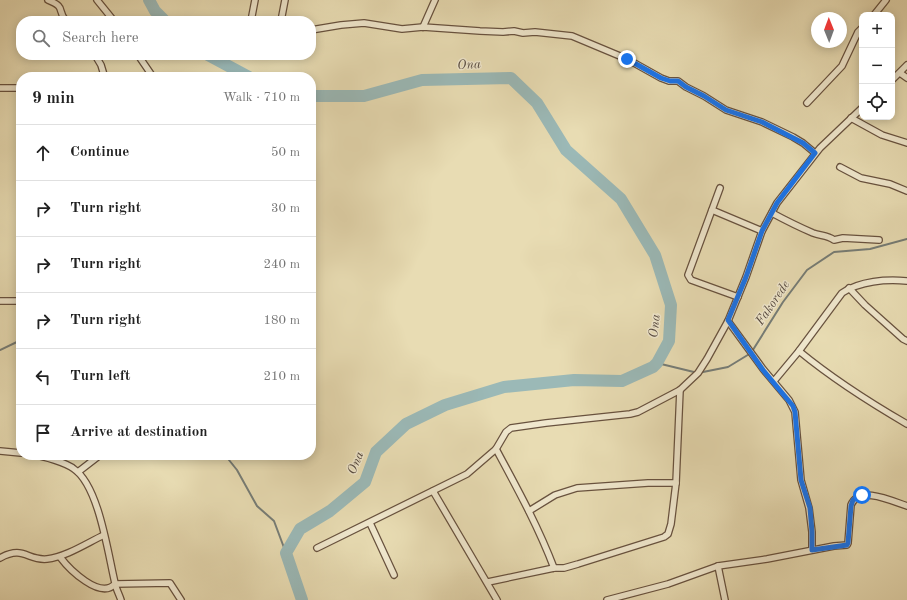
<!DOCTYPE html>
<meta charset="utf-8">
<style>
body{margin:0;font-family:"Old Standard TT",serif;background:#f6f6f6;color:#222}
.controls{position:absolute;right:12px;top:12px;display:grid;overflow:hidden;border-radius:8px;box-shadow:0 2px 10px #0003}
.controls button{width:36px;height:36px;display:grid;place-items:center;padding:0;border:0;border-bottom:1px solid #e0e0e0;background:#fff;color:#222;font:20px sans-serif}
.compass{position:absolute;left:811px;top:12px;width:36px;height:36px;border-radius:50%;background:#fff;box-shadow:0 2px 10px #0003;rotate:359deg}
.stop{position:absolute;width:12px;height:12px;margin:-9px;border:3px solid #1a73e8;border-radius:50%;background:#fff}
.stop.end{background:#1a73e8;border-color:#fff;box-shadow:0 1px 4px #0008}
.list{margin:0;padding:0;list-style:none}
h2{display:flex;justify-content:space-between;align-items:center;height:52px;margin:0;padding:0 16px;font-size:17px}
h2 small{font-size:13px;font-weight:400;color:#767676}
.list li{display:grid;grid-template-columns:26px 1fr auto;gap:12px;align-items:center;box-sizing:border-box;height:56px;padding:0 16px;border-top:1px solid #e0e0e0}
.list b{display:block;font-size:15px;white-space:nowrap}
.list em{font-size:13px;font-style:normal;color:#767676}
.icon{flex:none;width:22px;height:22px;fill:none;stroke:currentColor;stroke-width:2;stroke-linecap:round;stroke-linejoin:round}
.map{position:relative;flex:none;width:907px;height:600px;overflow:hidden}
.search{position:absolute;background:#fff;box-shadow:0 2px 10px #0003;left:16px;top:16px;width:300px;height:44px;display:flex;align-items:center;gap:10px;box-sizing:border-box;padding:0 14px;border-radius:16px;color:#767676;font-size:15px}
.panel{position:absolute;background:#fff;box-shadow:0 2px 10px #0003;left:16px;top:72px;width:300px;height:388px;border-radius:16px}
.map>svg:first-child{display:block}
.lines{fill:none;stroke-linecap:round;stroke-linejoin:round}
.stream{stroke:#767d77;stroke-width:2}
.river{stroke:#9bb9b7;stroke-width:12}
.street-casing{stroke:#68523f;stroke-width:8}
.street{stroke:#f0e8ce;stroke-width:5.5}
.route{stroke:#1a73e8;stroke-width:5}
.labels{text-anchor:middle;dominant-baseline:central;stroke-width:3;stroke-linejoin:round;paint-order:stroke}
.water-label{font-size:13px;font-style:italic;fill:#554940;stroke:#f0e8ce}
</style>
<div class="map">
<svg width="907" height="600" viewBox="0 0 907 600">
<rect width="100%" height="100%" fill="#e8dcb3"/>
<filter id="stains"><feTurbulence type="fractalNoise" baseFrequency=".005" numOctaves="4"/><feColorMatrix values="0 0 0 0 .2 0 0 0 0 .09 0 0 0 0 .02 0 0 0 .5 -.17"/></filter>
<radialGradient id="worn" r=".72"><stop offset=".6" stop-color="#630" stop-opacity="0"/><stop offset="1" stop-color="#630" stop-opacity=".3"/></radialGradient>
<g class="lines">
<!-- stream -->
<g class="stream">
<polyline points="0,350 21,340"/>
<polyline points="657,363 698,373 728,367 751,353 783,302 807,270 834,252 870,249 907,239"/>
<polyline points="225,455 237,470 257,506 274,521 286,553"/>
</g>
<!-- river -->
<g class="river">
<polyline points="149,0 155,11 165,21"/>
<polyline points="208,55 249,77"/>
<polyline points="302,600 286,553 300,529 330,511 365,482 376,452 406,424 445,405 504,387 574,380 622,381 653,367 657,363 669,341 671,305 655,255 621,199 566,150 537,103 511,78 422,80 364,96 311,96"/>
</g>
<!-- street casing -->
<g class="street-casing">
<g id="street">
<path d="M48,0C67,8 56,9 66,21"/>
<polyline points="97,0 114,21"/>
<polyline points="874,15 886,0"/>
<polyline points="212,20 227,21"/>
<polyline points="251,21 255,0"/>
<polyline points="281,21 285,0"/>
<polyline points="423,27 435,0"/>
<polyline points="311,30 341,25 364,23 402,29 423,27 480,31 503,32 514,31 523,33 535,32 572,36 627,59 661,78 669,81 678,81 686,87 704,96 726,110 762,122 793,137 803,143 815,153"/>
<polyline points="95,55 101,65 104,75 103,77"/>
<polyline points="138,55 153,77"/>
<polyline points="900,73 907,78"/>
<polyline points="892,80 907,65"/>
<polyline points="0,88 21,88"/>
<polyline points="807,103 842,66 858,32 862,28"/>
<polyline points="851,118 882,135 907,143"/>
<polyline points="840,167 861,178 890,184 907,191"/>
<polyline points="720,188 688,275 691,280 738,297"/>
<polyline points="712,210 762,231"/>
<path d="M772,213C785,220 799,227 813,233C821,236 827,235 834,240L843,238L879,240"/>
<polyline points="849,288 865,305 903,339 907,341"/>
<polyline points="0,301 21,301"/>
<polyline points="728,321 763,369 789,400 795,412 801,480 809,508 812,532 812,550"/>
<path d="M799,351C833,379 869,402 907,424"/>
<path d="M774,381L799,351L842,293C860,281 886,279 907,281"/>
<path d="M496,449C517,488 538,526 554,568"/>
<polyline points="0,451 21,453"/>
<path d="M34,455C43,456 67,463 74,469C99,486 108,554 115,583C116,589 119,594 121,600"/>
<polyline points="78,472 100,455"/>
<polyline points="433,491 497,600"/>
<polyline points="529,511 555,495 577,488 648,483 676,483"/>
<polyline points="370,523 394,575"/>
<polyline points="317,548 467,474 496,449 506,432 511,428 546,423 630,414 638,412 680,390 698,373 707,359 728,321 746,277 762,231 777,203 820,148 862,108"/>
<path d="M60,557C69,569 100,600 115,584L170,583L181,600"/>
<path d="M0,558C24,545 27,561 47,559C66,557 87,543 104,535"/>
<polyline points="718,566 725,600"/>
<polyline points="488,582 554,568 564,568 578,564 664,537 668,534 671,524 676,483 680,390"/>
<path d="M607,600L668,584L718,566L767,559L834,546L847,545L848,543L851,505C859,485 892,501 907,506"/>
</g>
</g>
<!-- street -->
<use href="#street" class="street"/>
</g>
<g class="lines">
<!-- route -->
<polyline class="route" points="627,59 661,78 670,81 678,81 686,87 704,96 726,110 762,122 803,143 815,153 777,203 762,231 746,277 728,320 763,370 793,406 795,412 801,480 810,508 812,532 812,550 847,545 848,543 851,506 853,500 862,495"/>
</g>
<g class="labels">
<!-- water labels -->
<g class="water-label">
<text transform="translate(469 65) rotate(-2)">Ona</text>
<text transform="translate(773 303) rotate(-56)">Fakorede</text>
<text transform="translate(655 326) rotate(-83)">Ona</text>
<text transform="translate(356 463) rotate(-67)">Ona</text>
</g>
</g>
<rect width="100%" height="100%" filter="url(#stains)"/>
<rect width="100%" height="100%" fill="url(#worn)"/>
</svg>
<div class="controls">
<button>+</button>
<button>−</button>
<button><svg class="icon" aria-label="locate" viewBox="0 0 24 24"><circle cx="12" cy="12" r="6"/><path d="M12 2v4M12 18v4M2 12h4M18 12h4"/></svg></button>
</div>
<svg class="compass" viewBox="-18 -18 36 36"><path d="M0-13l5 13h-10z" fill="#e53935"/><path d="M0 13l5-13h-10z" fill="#767676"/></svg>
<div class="stop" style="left:862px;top:495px"></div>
<div class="stop end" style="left:627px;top:59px"></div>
<div class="search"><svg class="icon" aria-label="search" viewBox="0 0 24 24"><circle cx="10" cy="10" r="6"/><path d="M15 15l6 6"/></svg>Search here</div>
<section class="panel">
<h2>9 min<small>Walk · 710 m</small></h2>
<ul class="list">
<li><svg class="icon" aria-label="ahead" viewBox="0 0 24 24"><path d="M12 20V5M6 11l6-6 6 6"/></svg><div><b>Continue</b></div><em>50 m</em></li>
<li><svg class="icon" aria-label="right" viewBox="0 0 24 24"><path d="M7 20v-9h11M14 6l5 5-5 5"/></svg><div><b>Turn right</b></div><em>30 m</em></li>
<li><svg class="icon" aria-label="right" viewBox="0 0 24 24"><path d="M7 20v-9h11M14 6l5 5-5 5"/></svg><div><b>Turn right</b></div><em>240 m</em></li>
<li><svg class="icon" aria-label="right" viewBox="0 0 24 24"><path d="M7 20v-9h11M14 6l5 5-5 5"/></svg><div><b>Turn right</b></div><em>180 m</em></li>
<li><svg class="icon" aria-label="left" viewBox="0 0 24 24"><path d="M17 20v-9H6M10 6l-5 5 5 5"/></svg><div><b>Turn left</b></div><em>210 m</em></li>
<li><svg class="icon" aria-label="arrive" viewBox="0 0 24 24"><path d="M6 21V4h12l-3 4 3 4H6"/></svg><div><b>Arrive at destination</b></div></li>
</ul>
</section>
</div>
